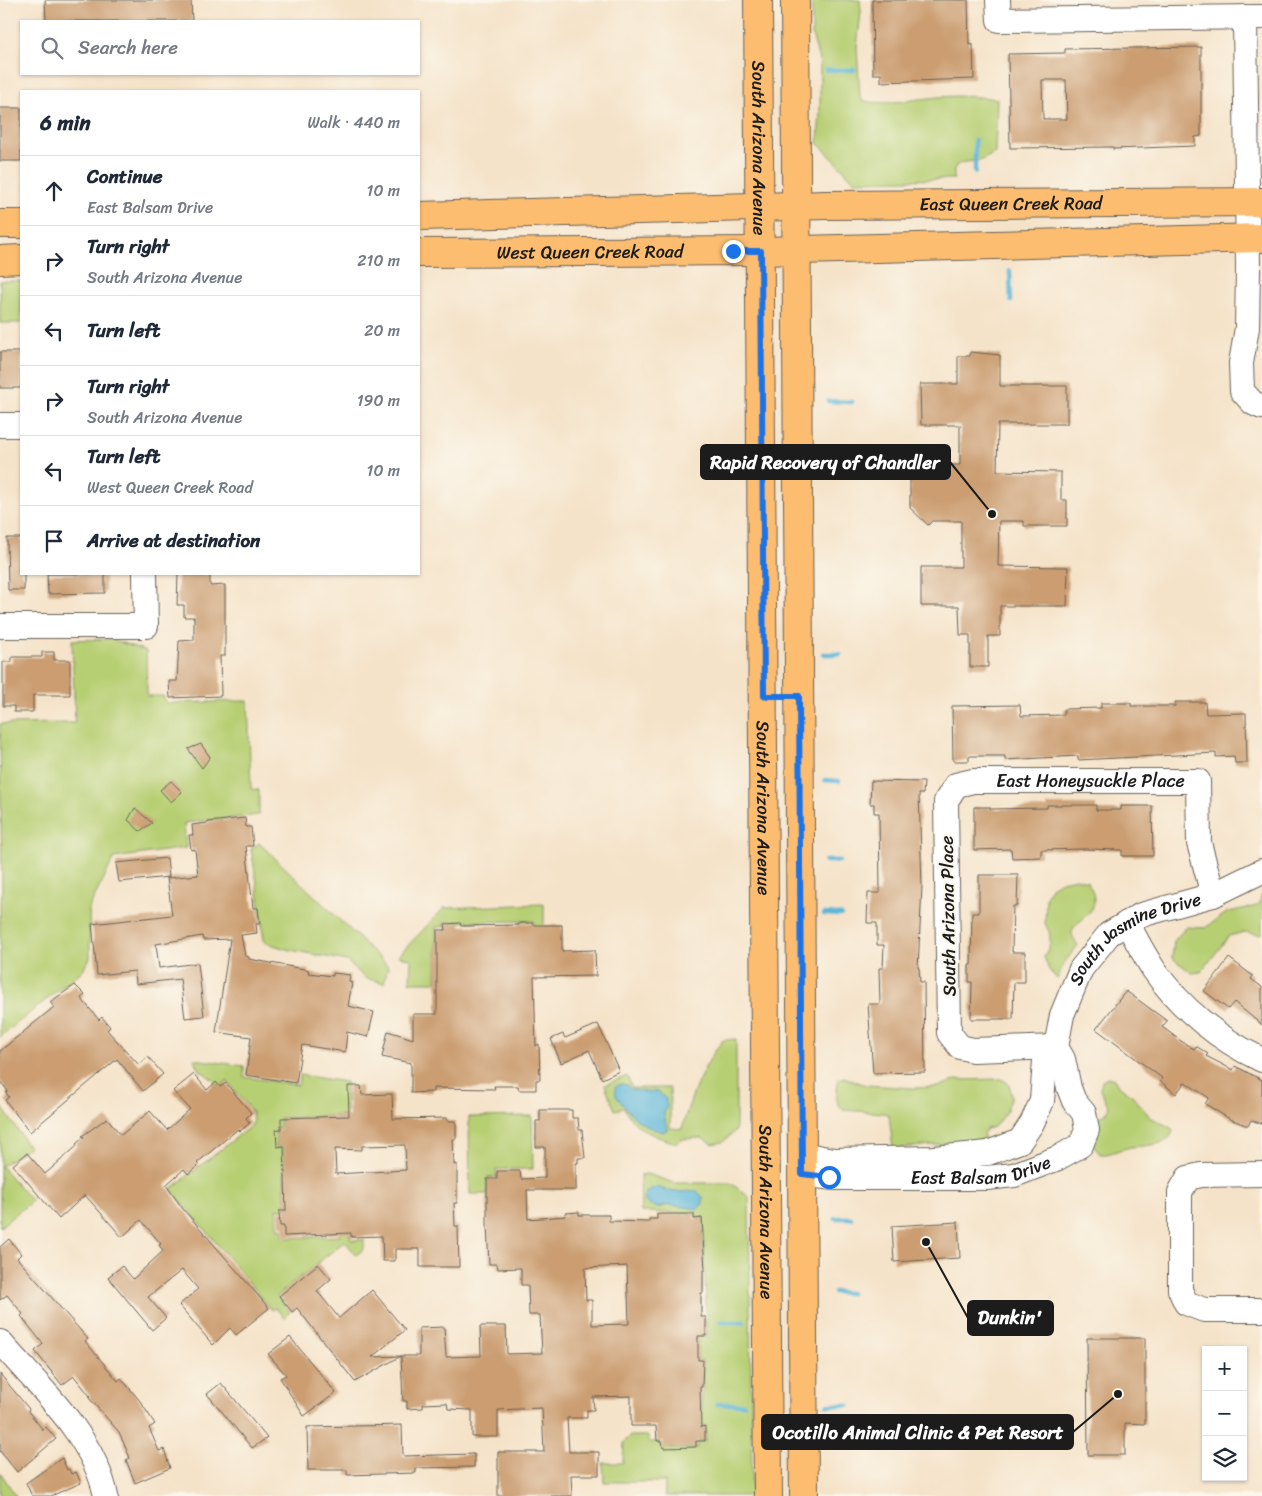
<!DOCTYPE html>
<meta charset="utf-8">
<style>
body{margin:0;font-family:Sriracha,sans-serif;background:#f6f6f7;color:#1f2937}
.controls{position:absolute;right:15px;bottom:15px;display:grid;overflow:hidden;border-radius:0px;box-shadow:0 1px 4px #0004}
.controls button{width:45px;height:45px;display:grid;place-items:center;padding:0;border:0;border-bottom:1px solid #e0e1e3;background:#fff;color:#1f2937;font:25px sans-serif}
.stop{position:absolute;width:15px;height:15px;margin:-11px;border:4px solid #1a73e8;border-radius:50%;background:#fff}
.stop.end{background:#1a73e8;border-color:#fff;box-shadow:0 1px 5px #0008}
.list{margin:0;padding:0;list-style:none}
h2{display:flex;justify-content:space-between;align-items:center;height:65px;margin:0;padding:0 20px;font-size:21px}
h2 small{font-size:16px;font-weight:400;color:#747a83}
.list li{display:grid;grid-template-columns:32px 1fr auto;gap:15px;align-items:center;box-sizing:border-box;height:70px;padding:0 20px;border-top:1px solid #e0e1e3}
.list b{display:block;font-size:19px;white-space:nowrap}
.list p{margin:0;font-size:16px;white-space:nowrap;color:#747a83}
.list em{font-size:16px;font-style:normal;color:#747a83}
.icon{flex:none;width:28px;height:28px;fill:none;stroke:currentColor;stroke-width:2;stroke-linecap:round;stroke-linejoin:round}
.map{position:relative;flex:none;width:1262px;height:1496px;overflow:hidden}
.search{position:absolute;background:#fff;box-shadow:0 1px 4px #0004;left:20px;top:20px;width:400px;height:55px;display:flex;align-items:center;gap:12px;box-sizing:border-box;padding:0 18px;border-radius:0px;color:#747a83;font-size:19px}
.panel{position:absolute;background:#fff;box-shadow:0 1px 4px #0004;left:20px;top:90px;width:400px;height:485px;border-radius:0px}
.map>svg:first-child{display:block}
.green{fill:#b7cf73;stroke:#6a7648}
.water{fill:#5bb6d8;stroke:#3c697a}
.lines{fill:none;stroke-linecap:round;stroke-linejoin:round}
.stream{stroke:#5bb6d8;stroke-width:4.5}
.building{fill:#cb9d71;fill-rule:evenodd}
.minor-casing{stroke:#686259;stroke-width:26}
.major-casing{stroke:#686259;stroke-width:30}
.minor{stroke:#fff;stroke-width:24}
.major{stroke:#fcbd6f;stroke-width:28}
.route{stroke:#1a73e8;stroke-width:6}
.labels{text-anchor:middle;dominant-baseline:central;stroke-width:4;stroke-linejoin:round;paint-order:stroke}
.street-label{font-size:18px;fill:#1c1c1c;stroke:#fbf7ec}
.leader{fill:none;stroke:#1c1c1c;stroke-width:2}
.callout-dot{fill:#1c1c1c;stroke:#fbf7ec;stroke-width:2}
.callout{fill:#1c1c1c;stroke:#1c1c1c;stroke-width:2}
.callout-label{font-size:19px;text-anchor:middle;font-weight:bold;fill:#fff}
</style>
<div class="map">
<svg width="1262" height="1496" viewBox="0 0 1262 1496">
<rect width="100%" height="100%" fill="#fbf7ec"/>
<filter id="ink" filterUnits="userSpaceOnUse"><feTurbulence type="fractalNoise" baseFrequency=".02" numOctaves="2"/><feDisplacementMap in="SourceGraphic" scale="10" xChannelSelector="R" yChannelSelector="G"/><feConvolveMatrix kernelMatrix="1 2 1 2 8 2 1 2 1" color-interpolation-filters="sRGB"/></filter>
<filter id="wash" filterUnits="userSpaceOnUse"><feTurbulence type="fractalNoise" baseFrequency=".0096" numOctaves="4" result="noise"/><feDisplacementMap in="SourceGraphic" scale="20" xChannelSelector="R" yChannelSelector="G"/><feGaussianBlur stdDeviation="1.12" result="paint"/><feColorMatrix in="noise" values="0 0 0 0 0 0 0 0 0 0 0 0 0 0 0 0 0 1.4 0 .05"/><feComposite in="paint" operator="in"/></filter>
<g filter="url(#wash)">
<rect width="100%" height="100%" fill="#f5e3c9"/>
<!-- green -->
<g class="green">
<path d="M812,0H860L861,12L857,47L860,97L863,101C886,105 907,100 930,98C952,95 975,96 997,99L995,153L982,160L959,163L954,169V179L854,181L818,143L820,112V64L812,34Z"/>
<rect x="0" y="281" width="21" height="42"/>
<polygon points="111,639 146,651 147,696 163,696 167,703 248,701 251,789 259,790 259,815 184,823 186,848 114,858 89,908 90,958 82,971 0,1037 0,899 2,897 0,724 75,723 72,640"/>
<polygon points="259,843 388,966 384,983 365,978 347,961 286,949 264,942 257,883 251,849"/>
<path d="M1076,878L1087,881C1114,922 1053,919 1078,945L1065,962L1057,979L1049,970L1044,957L1050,944V934L1045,923L1046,897L1051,887L1061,881Z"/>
<polygon points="1262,891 1262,933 1260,935 1245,932 1229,936 1201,972 1192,973 1172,958 1174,941 1186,927 1205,928 1228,912 1257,906 1260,902"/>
<polygon points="544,904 544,930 535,928 534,921 444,922 444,927 436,927 436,982 410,982 411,959 398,956 444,908"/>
<path d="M736,1039V1125L735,1131L723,1142L712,1144L702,1138L681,1139L677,1143C654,1137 635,1129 624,1108L615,1110L605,1085L627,1076L632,1088H670V1128L682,1129C689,1100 704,1063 723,1040Z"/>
<polygon points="194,1059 244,1066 244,1077 298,1085 300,1075 346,1082 346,1115 280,1118 280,1128 276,1128 276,1148 283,1147 285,1209 277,1209 278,1228 282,1228 283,1238 340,1236 340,1232 349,1232 351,1240 364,1240 364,1249 356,1255 345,1241 277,1296 290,1312 284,1318 276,1308 272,1310 171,1189 253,1124 252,1112 227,1081 221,1086 200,1070"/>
<path d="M844,1077L866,1085L913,1088L938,1087L956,1080L1002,1079L1009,1084L1012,1096L1006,1112L994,1127L986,1129L983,1134L985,1140L893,1149L889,1115L884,1113L843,1110C833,1103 838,1090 838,1079Z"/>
<path d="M1108,1077L1114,1079L1118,1086L1133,1096L1150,1117L1171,1128L1173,1132C1165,1149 1142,1144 1127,1148C1117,1150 1110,1155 1100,1154L1093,1144L1098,1130L1097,1118L1106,1114L1109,1107L1100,1090L1102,1080Z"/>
<polygon points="0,1104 29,1147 1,1166 32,1201 0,1227"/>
<polygon points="532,1116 533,1169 496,1169 496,1177 487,1178 487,1194 470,1194 469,1117"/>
<polygon points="647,1174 675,1183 731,1183 749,1197 752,1496 665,1496 665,1482 604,1482 603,1463 623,1463 624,1442 630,1436 648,1436 649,1442 660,1442 661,1449 697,1448 698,1442 706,1441 705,1426 701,1426 703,1360 698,1359 698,1337 707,1337 703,1217 696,1217 695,1213 641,1212 640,1175"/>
<polygon points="0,1472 16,1496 0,1496"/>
</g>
<!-- water -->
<g class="water">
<path d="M621,1084L627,1085L632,1090L658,1092L666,1099L667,1107L664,1113L667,1130L662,1132C640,1126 629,1113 616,1096L615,1087Z"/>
<polygon points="656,1187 674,1192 697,1191 703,1197 703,1204 697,1209 670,1205 657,1208 645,1202 644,1195 647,1191"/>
</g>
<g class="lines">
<!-- stream -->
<g class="stream">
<polyline points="826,70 854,70"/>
<polyline points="975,172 975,140"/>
<polyline points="1010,271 1011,301"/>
<polyline points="828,401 852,402"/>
<polyline points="823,654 840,654"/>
<polyline points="825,780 839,781"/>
<polyline points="825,861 839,861"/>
<polyline points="824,914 841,915"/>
<polyline points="835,1218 851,1218"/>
<polyline points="834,1292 850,1293"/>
<polyline points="721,1322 744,1322"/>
<polyline points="717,1404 744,1404"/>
<polyline points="827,1405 848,1405"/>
</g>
</g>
<g id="blocks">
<!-- building -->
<g class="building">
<polygon points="45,0 191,0 192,21 46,21"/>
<polygon points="872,0 968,0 969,45 973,44 974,79 881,82 881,74 873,74"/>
<path d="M1201,47V136L1195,137V146L1113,149V147L1010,148L1008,54L1065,53V49ZM1042,80H1066L1067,119H1043Z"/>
<rect x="0" y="108" width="21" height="53"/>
<rect x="0" y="352" width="21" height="36"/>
<polygon points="970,352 1000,355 1000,386 1067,386 1067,424 998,424 997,471 1061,472 1061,500 1067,500 1067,526 1024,526 1024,521 999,521 998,566 1068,567 1067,606 1000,606 1000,636 988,636 988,667 970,667 970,635 960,635 959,606 921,606 921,567 961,567 961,521 932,521 928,525 910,508 910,478 927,478 927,476 931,476 931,465 960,465 960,425 921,425 920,384 958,384 958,356 970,356"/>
<polygon points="7,538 21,538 21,574 24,574 24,590 8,590"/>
<polygon points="47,574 105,574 105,593 48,594"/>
<polygon points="178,574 210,574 210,586 225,585 225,656 220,656 221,696 170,698 169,681 177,681 179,641 194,640 194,617 184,617 184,605 177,605"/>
<polygon points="42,652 54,652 54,660 70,660 70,695 33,695 33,712 14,712 14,706 3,706 3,662 12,662 12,657 42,657"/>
<polygon points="1175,702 1205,702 1206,714 1246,713 1247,763 1235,763 1234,756 1216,757 1216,753 1078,760 1078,756 1005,760 1005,756 969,756 969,761 953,761 952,706 1020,705 1021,716 1064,715 1064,709 1101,708 1101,703 1131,703 1131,706 1175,706"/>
<polygon points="201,744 210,757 202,768 188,749"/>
<polygon points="171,781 182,792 171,802 160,790"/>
<polygon points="871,781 924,782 923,794 919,794 922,886 918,968 919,968 920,982 924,982 925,1072 873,1073 868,1004 880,1004 879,968 883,968 884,945 877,945 877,923 867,923 868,893 880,893 879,813 874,813 874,804 870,804"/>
<polygon points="1047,805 1096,805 1096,810 1121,810 1121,806 1152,806 1153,856 1122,856 1122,850 1085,849 1041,850 1041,857 1012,858 1011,849 974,850 974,807 990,807 990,809 1047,808"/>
<polygon points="135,808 152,823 140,831 128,820"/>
<polygon points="245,818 246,827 251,827 253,846 246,846 253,908 258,908 260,924 256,924 257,933 241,935 245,956 249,957 249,959 309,970 308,973 333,976 333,973 350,975 349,982 352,983 348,1006 374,1012 368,1037 347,1032 345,1052 302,1045 296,1083 246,1075 251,1037 216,1032 230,939 203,940 202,936 156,944 159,968 198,963 204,1016 185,1018 180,979 136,984 135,971 97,975 92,924 172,915 167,878 198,875 195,849 191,850 189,835 193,835 192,825 208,823 208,822"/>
<polygon points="167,858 169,877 119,882 116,863"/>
<polygon points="979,875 1018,875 1017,906 1013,906 1012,952 1025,952 1025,982 1014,982 1013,1019 971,1019 972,982 969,982 969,965 971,965 972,913 979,913"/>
<polygon points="460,923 461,926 519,925 519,923 533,923 533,925 562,925 562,951 595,950 596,976 534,977 536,1046 539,1044 540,1080 536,1080 536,1090 519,1090 518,1086 494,1086 495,1089 433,1088 433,1092 411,1093 411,1063 382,1057 388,1031 413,1039 413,1014 437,1014 437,930 446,930 445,924"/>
<polygon points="1229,958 1253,976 1251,979 1262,987 1262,1025 1234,1002 1228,1009 1204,991"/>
<polygon points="75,985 85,995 81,998 99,1020 102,1017 110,1027 107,1030 139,1065 148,1057 163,1074 143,1091 117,1059 30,1132 5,1100 9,1097 6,1093 8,1091 0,1081 0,1051 54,1007 50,1002"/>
<polygon points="1126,991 1167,1021 1162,1027 1181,1041 1194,1049 1196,1046 1208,1054 1206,1056 1233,1070 1235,1066 1262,1080 1262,1124 1251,1120 1248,1126 1230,1119 1205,1104 1209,1098 1185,1082 1176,1094 1160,1081 1162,1078 1096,1029"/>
<polygon points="598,1024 619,1071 602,1079 589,1050 561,1063 551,1039 563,1034 565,1038"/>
<polygon points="194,1074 207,1090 216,1082 220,1087 226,1083 251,1113 246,1118 250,1123 240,1131 238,1129 197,1163 199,1165 188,1174 184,1169 166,1185 183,1209 269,1308 236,1335 230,1328 213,1345 179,1305 198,1289 182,1270 148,1297 166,1318 152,1330 108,1277 122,1266 133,1279 163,1251 159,1245 161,1244 141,1220 122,1237 85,1195 59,1219 13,1165 27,1153 45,1174 77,1146 76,1144 84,1137 82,1136 107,1118 121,1135 150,1111 167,1130 190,1109 173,1091"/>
<path d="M348,1086H361L362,1095L392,1094L393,1119L447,1118V1121H456V1139H453L454,1165L457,1164V1203H454L455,1226H458L459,1267H420V1249H395V1261H383L382,1236L351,1237V1233L284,1236V1226H280L279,1211H286L284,1146L277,1147L276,1130L281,1129V1118L349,1116ZM405,1145L406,1170L336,1174L335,1149L362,1150V1146Z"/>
<path d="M540,1110H572V1118H578L579,1130H582L585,1158H578V1163H576V1190H527L528,1219L566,1216L565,1213L579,1212V1215H609V1221L649,1222V1219H657V1214H694V1219L702,1218L705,1271H703V1293H701V1317H706V1336H698V1360H703L702,1387H700L701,1427L705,1426V1441H696V1447L663,1448L662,1441H657L656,1426H631V1396L593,1397L594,1410H587V1418H567L569,1452H599V1475H571L572,1496H498V1452H544L542,1408L498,1410V1437H472V1410L448,1409L447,1403L423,1404V1408L407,1409V1401H403L401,1356H419V1328L444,1327L446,1357L481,1356L480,1326H506L507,1354L542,1353L540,1315H529L528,1285H521V1268L498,1269L497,1264H489L487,1226V1179H497V1171H520L521,1179L545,1178V1147H536V1121H540ZM627,1266L629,1324L592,1325V1300H586L585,1268Z"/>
<polygon points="958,1222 960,1258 894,1262 892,1226"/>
<polygon points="9,1239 21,1254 17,1258 88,1339 85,1341 118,1381 121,1378 140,1401 155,1424 149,1428 159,1451 164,1449 170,1468 135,1483 126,1460 130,1458 119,1432 89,1398 90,1396 74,1376 62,1385 35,1351 43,1344 21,1316 23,1314 7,1295 0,1300 0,1247"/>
<polygon points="318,1264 331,1279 317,1291 339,1318 372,1290 405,1330 372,1357 401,1356 355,1382 297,1308 292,1312 279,1296"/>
<polygon points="290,1337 336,1393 304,1416 280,1378 286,1375 268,1354"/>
<polygon points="1087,1338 1145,1338 1145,1424 1125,1423 1125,1455 1088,1455"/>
<polygon points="0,1374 29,1409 28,1411 43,1430 46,1427 56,1439 17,1472 0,1451"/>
<polygon points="221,1383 267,1438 252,1448 207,1394"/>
<polygon points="402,1425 403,1456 474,1454 474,1467 416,1468 416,1473 347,1475 347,1470 308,1470 307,1427"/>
<polygon points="62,1458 67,1470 69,1469 71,1474 76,1472 81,1483 51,1496 32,1496 26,1483"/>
</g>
</g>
</g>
<g filter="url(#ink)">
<use href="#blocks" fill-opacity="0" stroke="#686259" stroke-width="1"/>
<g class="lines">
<!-- minor casing -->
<g class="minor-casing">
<g id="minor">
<polyline points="998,0 999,20 1262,17"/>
<polyline points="1245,17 1248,269 1247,328 1241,363 1242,391 1253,403 1262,407"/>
<polyline points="0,425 21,425"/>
<polyline points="0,626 146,626 145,574"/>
<path d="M1127,923C1136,939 1144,955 1154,970C1181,1009 1220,1040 1262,1060"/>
<path id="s1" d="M1056,1047L973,1050L960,1047L949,1033L946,801L956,785L973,781H1198L1199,843L1213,895"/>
<path id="s2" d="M802,1154L833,1160L934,1158L988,1153L1020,1141L1032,1123L1042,1101L1045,1060L1056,1047L1062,1015L1081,969L1109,934L1141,915L1213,895L1262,871"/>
<path id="s3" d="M802,1174L833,1178H987L1014,1175L1058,1158L1081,1145L1087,1130L1084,1113L1074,1101L1069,1088L1063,1059L1056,1047"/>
<polyline points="1262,1174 1201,1175 1188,1178 1180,1192 1180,1290 1186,1303 1204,1310 1262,1310"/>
<path d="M0,1342C39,1387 94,1436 106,1496"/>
</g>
</g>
<!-- major casing -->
<g class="major-casing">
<g id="major">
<path id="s4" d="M758,0L768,1496"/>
<polyline points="795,0 804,1496"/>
<path id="s5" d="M419,216L826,205L1262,202"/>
<polyline points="0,224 21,224"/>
<path id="s6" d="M419,253L761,251L1262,238"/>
<polyline points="0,260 21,259"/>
</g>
</g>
<!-- minor -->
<use href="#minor" class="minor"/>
<!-- major -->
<use href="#major" class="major"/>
</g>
</g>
<g class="lines" filter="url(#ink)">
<!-- route -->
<polyline class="route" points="733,251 761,251 764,696 799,696 802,1174 829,1177"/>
</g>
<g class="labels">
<!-- street labels -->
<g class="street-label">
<text stroke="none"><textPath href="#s4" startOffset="148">South Arizona Avenue</textPath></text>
<text stroke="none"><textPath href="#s5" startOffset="592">East Queen Creek Road</textPath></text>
<text stroke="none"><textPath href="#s6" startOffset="171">West Queen Creek Road</textPath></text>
<text stroke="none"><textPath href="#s1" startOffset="500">East Honeysuckle Place</textPath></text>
<text stroke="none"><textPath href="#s4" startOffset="808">South Arizona Avenue</textPath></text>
<text transform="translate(948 916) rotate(-91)">South Arizona Place</text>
<text stroke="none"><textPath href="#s2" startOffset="471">South Jasmine Drive</textPath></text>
<text stroke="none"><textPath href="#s3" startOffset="180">East Balsam Drive</textPath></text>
<text stroke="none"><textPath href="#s4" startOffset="1212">South Arizona Avenue</textPath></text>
</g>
</g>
<!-- callouts -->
<path class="leader" d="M992 514L950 462M926 1242L968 1318M1118 1394L1073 1432"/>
<g class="callout-dot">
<circle cx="992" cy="514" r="5"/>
<circle cx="926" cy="1242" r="5"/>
<circle cx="1118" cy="1394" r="5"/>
</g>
<g class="callout">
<rect x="701" y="445" width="249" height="34" rx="5"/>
<rect x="968" y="1301" width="85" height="34" rx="5"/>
<rect x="762" y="1415" width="311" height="34" rx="5"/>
</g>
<g class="callout-label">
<text x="825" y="469">Rapid Recovery of Chandler</text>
<text x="1010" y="1324">Dunkin'</text>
<text x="918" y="1439">Ocotillo Animal Clinic &amp; Pet Resort</text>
</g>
</svg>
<div class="controls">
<button>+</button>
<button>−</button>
<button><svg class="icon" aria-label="layers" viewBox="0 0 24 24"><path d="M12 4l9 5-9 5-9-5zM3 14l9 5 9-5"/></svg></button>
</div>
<div class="stop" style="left:829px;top:1177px"></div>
<div class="stop end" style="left:733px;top:251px"></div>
<div class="search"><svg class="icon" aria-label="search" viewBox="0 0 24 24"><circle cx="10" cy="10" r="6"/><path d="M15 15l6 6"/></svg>Search here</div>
<section class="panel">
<h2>6 min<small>Walk · 440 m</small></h2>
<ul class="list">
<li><svg class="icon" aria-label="ahead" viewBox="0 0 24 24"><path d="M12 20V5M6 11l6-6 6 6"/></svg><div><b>Continue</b><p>East Balsam Drive</p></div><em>10 m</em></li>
<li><svg class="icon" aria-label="right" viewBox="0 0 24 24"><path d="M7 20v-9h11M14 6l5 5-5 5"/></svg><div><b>Turn right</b><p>South Arizona Avenue</p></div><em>210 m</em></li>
<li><svg class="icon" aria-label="left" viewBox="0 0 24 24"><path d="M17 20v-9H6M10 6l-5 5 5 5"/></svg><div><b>Turn left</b></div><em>20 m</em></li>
<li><svg class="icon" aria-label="right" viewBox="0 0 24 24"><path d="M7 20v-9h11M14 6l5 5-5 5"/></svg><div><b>Turn right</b><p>South Arizona Avenue</p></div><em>190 m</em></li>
<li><svg class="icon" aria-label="left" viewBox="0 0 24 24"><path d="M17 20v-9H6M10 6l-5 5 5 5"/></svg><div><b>Turn left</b><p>West Queen Creek Road</p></div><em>10 m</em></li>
<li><svg class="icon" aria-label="arrive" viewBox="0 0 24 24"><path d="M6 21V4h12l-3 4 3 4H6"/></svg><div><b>Arrive at destination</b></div></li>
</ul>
</section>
</div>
